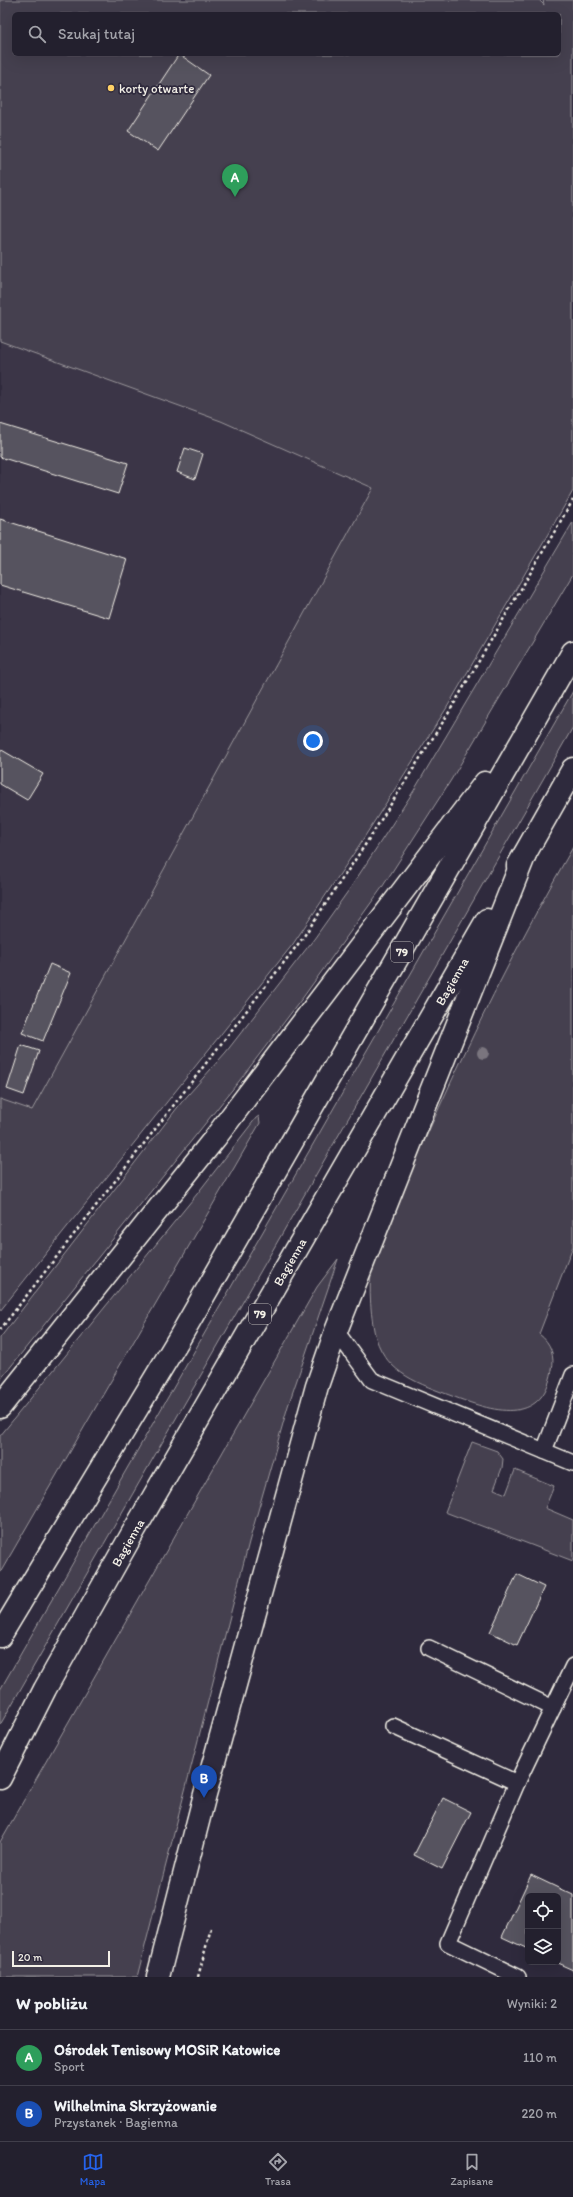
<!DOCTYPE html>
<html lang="pl">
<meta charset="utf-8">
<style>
body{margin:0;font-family:Itim,sans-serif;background:#2f2d3a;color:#f1f3f6}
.controls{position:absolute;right:12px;bottom:12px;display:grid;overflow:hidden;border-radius:6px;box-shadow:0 4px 16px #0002}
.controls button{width:36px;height:36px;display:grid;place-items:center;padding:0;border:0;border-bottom:1px solid #403e4a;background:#23202e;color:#f1f3f6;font:20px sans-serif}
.scale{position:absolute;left:12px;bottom:10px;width:98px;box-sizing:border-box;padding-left:4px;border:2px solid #f4f1e8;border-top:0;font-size:11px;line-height:14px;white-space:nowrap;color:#f4f1e8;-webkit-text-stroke:3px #2f2a3d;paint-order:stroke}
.you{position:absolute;left:313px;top:741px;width:14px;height:14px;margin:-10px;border:3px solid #fff;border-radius:50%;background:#1a73e8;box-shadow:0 0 0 6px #1a73e833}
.badge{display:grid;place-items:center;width:26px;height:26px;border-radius:50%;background:#2563eb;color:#fff;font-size:13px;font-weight:700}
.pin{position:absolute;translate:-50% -33px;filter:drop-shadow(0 1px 2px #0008)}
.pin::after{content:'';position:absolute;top:21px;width:14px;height:12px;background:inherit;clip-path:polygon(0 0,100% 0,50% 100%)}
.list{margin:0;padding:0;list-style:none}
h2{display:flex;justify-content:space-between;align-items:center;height:52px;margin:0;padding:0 16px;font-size:17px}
h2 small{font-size:13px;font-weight:400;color:#a3a3aa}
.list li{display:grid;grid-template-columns:26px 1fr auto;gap:12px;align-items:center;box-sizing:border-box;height:56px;padding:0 16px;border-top:1px solid #403e4a}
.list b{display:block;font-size:15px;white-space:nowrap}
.list p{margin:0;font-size:13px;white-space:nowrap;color:#a3a3aa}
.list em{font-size:13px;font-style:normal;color:#a3a3aa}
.icon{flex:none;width:22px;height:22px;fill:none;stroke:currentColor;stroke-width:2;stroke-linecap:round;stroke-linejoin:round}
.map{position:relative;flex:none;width:573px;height:1977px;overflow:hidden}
.search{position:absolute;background:#23202e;box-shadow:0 4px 16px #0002;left:12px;right:12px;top:12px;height:44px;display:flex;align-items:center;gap:10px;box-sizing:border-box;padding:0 14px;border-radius:6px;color:#a3a3aa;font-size:15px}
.sheet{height:164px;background:#23202e}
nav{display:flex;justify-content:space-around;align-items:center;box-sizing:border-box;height:56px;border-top:1px solid #403e4a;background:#23202e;font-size:11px;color:#a3a3aa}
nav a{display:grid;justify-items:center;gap:2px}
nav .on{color:#2563eb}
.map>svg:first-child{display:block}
.built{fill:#3b3647}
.green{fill:#454050;stroke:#9c989c;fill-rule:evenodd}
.building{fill:#56525f;stroke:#f4f1e8}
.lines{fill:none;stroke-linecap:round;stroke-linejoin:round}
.service-casing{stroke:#f4f1e8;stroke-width:18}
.primary-casing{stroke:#f4f1e8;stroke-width:25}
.path{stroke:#f4f1e8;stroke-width:2.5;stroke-dasharray:3 3;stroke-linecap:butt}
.service{stroke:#2f2a3d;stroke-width:15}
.primary{stroke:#2f2a3d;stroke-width:22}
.tree{fill:#7a757e}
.poi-dot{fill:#ffd166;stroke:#2f2a3d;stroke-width:1.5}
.labels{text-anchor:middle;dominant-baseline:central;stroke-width:3.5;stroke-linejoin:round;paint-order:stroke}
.shield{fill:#2f2a3d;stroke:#b9b5b5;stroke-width:1}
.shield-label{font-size:12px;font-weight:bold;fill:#f4f1e8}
.poi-label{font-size:13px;fill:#f4f1e8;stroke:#2f2a3d;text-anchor:start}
.street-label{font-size:13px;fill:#f4f1e8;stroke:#2f2a3d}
</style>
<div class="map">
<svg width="573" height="1977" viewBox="0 0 573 1977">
<rect width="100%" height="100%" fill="#2f2a3d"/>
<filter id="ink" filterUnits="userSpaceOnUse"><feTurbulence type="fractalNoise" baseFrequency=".025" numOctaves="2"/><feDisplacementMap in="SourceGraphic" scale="8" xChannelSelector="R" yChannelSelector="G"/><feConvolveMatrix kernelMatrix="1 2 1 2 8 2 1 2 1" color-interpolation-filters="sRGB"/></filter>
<g filter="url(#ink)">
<!-- built -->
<polygon class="built" points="0,341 221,421 373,488 32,1110 0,1099"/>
<!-- green -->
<g class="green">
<path d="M0,0H539L544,5L543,0H573V491L446,709L358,847L293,944L0,1311V1099L32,1110L373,488L221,421L0,341ZM14,14H559V54H14Z"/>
<polygon points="573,522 573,574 451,780 381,889 304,996 240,1080 0,1380 0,1338 181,1103 226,1052 314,939 351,887 413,792"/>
<polygon points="573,691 573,727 0,1725 0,1690"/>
<path d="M573,847V1246L539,1334C551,1343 555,1355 552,1370C542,1428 491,1411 452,1396C420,1384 387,1374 376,1338C371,1322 368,1285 372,1269C375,1258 381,1247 385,1236C396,1205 409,1176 422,1146C467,1044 517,944 573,847Z"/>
<polygon points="259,1116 260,1123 0,1573 0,1436 197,1194 256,1118"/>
<polygon points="338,1259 288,1406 249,1542 137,1977 0,1977 0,1842 317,1287"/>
<polygon points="472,1442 497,1451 503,1459 502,1468 494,1489 506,1494 515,1470 554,1486 545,1508 573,1520 573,1561 445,1512"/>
</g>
<!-- building -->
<g class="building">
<polygon points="179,54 209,75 158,151 128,131"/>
<polygon points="0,424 128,463 118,494 0,457"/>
<polygon points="185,448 203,454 195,479 177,472"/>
<polygon points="0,519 127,559 109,618 0,585"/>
<polygon points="0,749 43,774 27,800 0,784"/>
<polygon points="50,964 71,973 43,1041 22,1033"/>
<polygon points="21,1045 39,1051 24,1095 7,1089"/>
<polygon points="517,1574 544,1587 517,1645 490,1632"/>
<polygon points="443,1798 471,1812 442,1869 414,1855"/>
<polygon points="531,1875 573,1895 573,1970 555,1962 558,1962 558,1896 528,1896 528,1949 502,1937"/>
</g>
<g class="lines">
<!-- service casing -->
<g class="service-casing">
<g id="service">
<polyline points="336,1331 372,1380 544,1451"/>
<polyline points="573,1375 544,1451 573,1463"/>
<polyline points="429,1648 553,1708"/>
<polyline points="393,1726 517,1783"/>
<polyline points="518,1977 448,1943 517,1783 573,1666"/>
</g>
</g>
<!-- primary casing -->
<g class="primary-casing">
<g id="primary">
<polyline points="518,866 573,769"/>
<polyline points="0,1407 215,1138 485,783"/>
<polyline points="0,1636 180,1337 573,652"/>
<path id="s1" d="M0,1778L45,1689L131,1536L487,920"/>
<polyline points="158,1977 204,1798 317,1386 336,1331 525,854"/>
</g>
</g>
<!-- path -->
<g class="path">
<polyline points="0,1330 302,939 365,845 448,714 573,500"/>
<polyline points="198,1977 211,1928"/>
</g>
<!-- service -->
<use href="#service" class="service"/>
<!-- primary -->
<use href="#primary" class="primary"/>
</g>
<!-- trees -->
<circle class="tree" cx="483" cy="1053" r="6"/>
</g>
<!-- markers -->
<circle class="poi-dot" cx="111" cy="88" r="4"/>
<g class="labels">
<!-- shield labels -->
<g class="shield">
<rect x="391" y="942" width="22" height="20" rx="3"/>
<rect x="249" y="1304" width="22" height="20" rx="3"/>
</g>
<g class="shield-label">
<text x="402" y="952">79</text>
<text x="260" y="1314">79</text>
</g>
<!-- poi labels -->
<g class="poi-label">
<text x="119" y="88">korty otwarte</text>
</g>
<!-- street labels -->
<g class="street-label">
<text stroke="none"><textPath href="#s1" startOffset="916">Bagienna</textPath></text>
<text stroke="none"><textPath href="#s1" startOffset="592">Bagienna</textPath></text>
<text stroke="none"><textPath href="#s1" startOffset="268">Bagienna</textPath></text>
</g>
</g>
</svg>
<div class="controls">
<button><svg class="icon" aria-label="locate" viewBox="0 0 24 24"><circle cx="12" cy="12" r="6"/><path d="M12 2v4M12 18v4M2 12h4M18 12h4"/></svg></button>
<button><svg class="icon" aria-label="layers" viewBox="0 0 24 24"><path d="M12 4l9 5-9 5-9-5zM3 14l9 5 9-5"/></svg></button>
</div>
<div class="scale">20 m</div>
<div class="you"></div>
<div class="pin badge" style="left:235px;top:197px;background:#2e9e5b">A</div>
<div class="pin badge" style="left:204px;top:1798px;background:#1a4fb4">B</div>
<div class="search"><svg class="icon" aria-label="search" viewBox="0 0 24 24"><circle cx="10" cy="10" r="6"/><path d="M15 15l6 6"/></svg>Szukaj tutaj</div>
</div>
<section class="sheet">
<h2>W pobliżu<small>Wyniki: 2</small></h2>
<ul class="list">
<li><span class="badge" style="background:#2e9e5b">A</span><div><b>Ośrodek Tenisowy MOSiR Katowice</b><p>Sport</p></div><em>110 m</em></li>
<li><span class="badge" style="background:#1a4fb4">B</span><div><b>Wilhelmina Skrzyżowanie</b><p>Przystanek · Bagienna</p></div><em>220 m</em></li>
</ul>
</section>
<nav>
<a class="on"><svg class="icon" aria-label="map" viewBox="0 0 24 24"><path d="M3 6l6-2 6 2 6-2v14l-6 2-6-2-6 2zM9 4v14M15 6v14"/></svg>Mapa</a>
<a><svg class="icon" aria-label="directions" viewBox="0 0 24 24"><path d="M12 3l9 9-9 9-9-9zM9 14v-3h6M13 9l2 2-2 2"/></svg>Trasa</a>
<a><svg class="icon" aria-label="saved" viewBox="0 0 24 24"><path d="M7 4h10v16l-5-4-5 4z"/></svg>Zapisane</a>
</nav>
